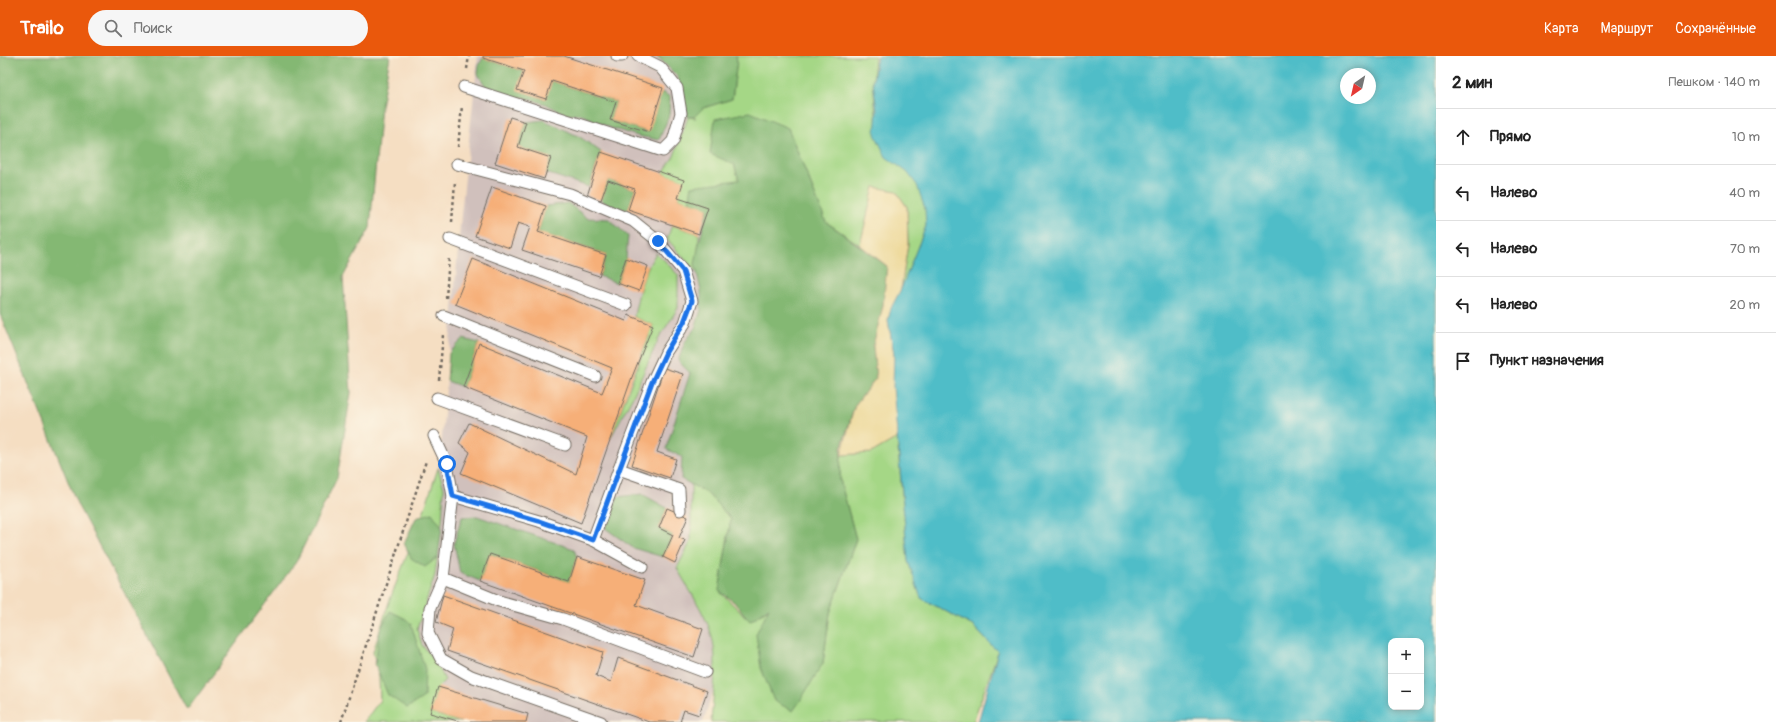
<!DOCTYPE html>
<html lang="ru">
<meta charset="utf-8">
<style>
body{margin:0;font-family:Pangolin,sans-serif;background:#f6f6f6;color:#222}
.controls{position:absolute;right:12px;bottom:12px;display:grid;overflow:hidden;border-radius:8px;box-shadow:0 2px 6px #0003}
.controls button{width:36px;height:36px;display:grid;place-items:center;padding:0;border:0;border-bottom:1px solid #e0e0e0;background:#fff;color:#222;font:20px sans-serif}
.compass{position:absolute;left:1340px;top:12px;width:36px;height:36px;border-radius:50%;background:#fff;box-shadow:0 2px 6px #0003;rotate:214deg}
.stop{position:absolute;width:12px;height:12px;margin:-9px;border:3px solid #1a73e8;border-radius:50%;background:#fff}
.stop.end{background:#1a73e8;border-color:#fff;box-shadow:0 1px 4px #0008}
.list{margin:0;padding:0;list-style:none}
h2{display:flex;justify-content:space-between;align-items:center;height:52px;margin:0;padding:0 16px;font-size:17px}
h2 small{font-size:13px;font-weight:400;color:#767676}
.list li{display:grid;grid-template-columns:26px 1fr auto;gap:12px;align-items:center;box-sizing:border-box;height:56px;padding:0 16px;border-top:1px solid #e0e0e0}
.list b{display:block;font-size:15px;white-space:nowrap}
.list em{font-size:13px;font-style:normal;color:#767676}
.icon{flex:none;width:22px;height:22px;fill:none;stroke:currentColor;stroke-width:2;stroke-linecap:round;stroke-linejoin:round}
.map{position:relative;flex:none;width:1436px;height:666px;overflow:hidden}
header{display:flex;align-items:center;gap:24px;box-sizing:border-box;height:56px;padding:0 20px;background:#ea580c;color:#fff}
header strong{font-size:19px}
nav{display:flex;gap:22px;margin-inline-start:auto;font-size:14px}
.search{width:280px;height:36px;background:#f6f6f6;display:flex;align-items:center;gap:10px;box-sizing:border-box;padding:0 14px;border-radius:22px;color:#767676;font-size:15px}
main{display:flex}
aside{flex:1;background:#fff}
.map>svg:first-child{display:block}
.industrial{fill:#d0c0bc}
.green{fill:#a5d786;stroke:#688158}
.forest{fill:#84b873;stroke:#58724f}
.sand{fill:#eeda9e;stroke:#8c8264}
.water{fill:#4fbdc8;stroke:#3d747a;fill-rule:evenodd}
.building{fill:#f6af78}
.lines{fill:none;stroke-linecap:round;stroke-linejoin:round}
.service-casing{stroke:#726a60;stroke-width:13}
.path{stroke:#726a60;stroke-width:2.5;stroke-dasharray:3 3;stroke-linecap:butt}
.service{stroke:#fff;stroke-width:11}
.route{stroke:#1a73e8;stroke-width:5}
</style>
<header>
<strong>Trailo</strong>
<div class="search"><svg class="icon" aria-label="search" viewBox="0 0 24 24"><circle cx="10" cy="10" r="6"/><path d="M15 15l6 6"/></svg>Поиск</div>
<nav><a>Карта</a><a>Маршрут</a><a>Сохранённые</a></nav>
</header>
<main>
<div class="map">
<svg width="1436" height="666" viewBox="0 0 1436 666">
<rect width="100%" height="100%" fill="#fcf5e5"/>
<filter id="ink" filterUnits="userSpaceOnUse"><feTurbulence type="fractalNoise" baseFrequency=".025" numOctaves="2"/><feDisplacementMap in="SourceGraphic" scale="8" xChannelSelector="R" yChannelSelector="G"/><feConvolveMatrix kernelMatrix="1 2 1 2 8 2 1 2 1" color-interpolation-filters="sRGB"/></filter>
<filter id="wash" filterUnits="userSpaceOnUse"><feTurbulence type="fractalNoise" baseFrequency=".012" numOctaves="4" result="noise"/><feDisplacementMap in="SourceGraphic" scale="16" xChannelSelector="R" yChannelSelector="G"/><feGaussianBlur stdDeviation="0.9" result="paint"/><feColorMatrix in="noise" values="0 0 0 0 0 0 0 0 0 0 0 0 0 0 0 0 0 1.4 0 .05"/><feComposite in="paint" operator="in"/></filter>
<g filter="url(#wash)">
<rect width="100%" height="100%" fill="#f5dec2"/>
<!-- industrial -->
<polygon class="industrial" points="478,0 699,0 729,118 694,409 728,590 703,666 405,666 442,381 461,159"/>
<!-- green -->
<g class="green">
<polygon points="736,0 875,0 873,25 878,84 934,107 926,170 901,233 908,188 907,151 896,135 874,132 860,189 826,166 788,72 734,108 739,124 722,127 689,146 678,142 683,124 663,117 674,100 688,61 696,62 694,61 703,52 732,43 737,5"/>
<polygon points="672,169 699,178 697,217 667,183"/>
<path d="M656,197L664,204L678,219V252L658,284L635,336L610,383L653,269L634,261C638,238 643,217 656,197Z"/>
<path d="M897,382L908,505L921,542L973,570L998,596L973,666H711C713,641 719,601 711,577C704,555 688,533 677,512L691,485V428L707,437L731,463L719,535L750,565L770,552L823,607L830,557L856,483L840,424L841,399L871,397Z"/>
<polygon points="438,412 444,432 442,466 435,519 417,573 422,589 436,606 445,624 438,631 430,657 461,666 364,666 380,644 379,622 373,596 389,546 425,452"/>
</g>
<!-- forest -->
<g class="forest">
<polygon points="0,0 390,0 381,50 370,172 343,221 351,337 337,422 296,506 187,654 78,450 0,258"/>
<polygon points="657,0 736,0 737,5 732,43 703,52 694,61 688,61 677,20"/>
<polygon points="483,2 524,15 518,34 545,43 552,25 616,46 610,64 648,76 662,36 670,41 669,60 659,84 638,80 611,72 580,58 567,59 546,48 523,41 517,43 486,31 478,18 479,9"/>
<polygon points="750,56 788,72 826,166 887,210 883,250 873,290 876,322 855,349 841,392 840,424 856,483 830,557 823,607 800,645 793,655 774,645 761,612 756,578 769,552 750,565 734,546 719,535 731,463 707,437 681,423 682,401 666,393 690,317 678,305 685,286 695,272 701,254 701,235 695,208 699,187 708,153 689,146 692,130 739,124 734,108 710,98 715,63"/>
<polygon points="544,64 580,81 601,96 589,131 546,117 551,102 518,91 526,66"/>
<polygon points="608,124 635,133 628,154 617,154 601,144"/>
<polygon points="568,147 587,162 609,163 628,180 626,202 617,227 599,220 606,199 538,176 546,150"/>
<polygon points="463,283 479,287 463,331 447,325 449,297"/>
<polygon points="642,438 667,452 659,472 673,479 663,501 633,492 605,472 617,441"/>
<polygon points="432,457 442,471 438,501 425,511 411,502 404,487 416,462"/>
<polygon points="477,460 574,493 577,501 569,526 490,498 480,525 460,517 454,487 462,461"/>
<polygon points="390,555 406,563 411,568 425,613 424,641 407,652 388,639 375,608 380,574"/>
</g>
<!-- sand -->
<polygon class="sand" points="874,131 896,135 907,151 908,188 901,233 888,264 894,298 897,382 871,397 841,399 855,349 876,322 873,290 883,250 887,210 860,189"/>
<!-- water -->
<path class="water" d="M877,0H1436V666H978L998,596L973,570L921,542L908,505L893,331L894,298L888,264L891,252L901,233L926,170L925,153L917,129L907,116L886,101L875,78L877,55L873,25ZM1346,18H1370V42H1346ZM1391,585H1421V651H1391Z"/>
<g id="blocks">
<!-- building -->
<g class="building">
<polygon points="483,0 564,0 663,32 649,76 610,64 616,46 552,25 546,43 517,34 524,15 483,2"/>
<polygon points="510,61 526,66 518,91 551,102 544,123 495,107"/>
<polygon points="601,96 684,124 678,142 708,152 699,178 628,154 635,133 608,124 601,144 587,140"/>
<polygon points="492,131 546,150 538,176 606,199 599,220 522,194 530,171 518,167 510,192 475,180"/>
<polygon points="626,202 648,210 639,235 617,227"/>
<polygon points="473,203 626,265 628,259 653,269 632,321 581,467 461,417 470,396 459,387 469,367 576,418 587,381 463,331 479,287 602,337 612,312 455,248"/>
<polygon points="664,312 683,318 657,396 676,403 670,422 632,409"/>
<polygon points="667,452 688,461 679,482 685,484 675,507 663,501 673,479 659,472"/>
<polygon points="490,498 569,526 577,501 645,524 636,549 703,573 694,601 480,525"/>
<polygon points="443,539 603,596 596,620 611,626 618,602 707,635 699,659 684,654 680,666 649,666 447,595 453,573 436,566"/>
<polygon points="438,631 528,658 526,666 461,666 430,657"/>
</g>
</g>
</g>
<g filter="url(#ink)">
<use href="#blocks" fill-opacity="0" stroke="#726a60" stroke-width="1"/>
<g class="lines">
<!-- service casing -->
<g class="service-casing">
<g id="service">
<polyline points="617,0 622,0"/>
<polyline points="464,31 663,95 673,85 681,57 677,32 660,11 638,0"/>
<polyline points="457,108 570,138 633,165 658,185 683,215 692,245 685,267 666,296 652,326 619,413"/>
<polyline points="450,183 626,249"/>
<polyline points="444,260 595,320"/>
<polyline points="437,342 565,389"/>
<polyline points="434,380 447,408 453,440 443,522 430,552 428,577 441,603 471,620 601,666"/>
<polyline points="453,440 539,465 593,484 642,511"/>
<polyline points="593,484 619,413 679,434 680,454"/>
<polyline points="443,522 499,545 563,563 705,616"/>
</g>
</g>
<!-- path -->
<g class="path">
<polyline points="467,13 469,0"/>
<polyline points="458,91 462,50"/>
<polyline points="452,166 455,126"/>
<polyline points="446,242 449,201"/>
<polyline points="439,324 443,279"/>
<polyline points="341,666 426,405"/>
</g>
<!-- service -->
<use href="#service" class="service"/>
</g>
</g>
<g class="lines" filter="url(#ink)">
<!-- route -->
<polyline class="route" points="447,408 453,440 539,465 593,484 652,326 666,296 684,266 692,245 683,215 658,185"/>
</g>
</svg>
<div class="controls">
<button>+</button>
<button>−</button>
</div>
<svg class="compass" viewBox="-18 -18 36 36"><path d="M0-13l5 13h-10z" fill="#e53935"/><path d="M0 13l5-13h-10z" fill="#767676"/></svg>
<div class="stop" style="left:447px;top:408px"></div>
<div class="stop end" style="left:658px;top:185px"></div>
</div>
<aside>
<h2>2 мин<small>Пешком · 140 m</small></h2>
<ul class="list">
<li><svg class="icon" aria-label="ahead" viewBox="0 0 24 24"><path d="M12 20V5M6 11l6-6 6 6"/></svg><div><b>Прямо</b></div><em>10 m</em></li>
<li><svg class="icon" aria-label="left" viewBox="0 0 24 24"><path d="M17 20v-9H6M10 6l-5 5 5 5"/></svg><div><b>Налево</b></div><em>40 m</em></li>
<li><svg class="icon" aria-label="left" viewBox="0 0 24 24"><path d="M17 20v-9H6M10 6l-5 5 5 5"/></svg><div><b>Налево</b></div><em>70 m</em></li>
<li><svg class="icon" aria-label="left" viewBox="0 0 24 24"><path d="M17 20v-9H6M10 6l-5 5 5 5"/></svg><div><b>Налево</b></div><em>20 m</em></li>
<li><svg class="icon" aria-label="arrive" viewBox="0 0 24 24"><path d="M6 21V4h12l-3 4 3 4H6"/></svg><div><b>Пункт назначения</b></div></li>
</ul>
</aside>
</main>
